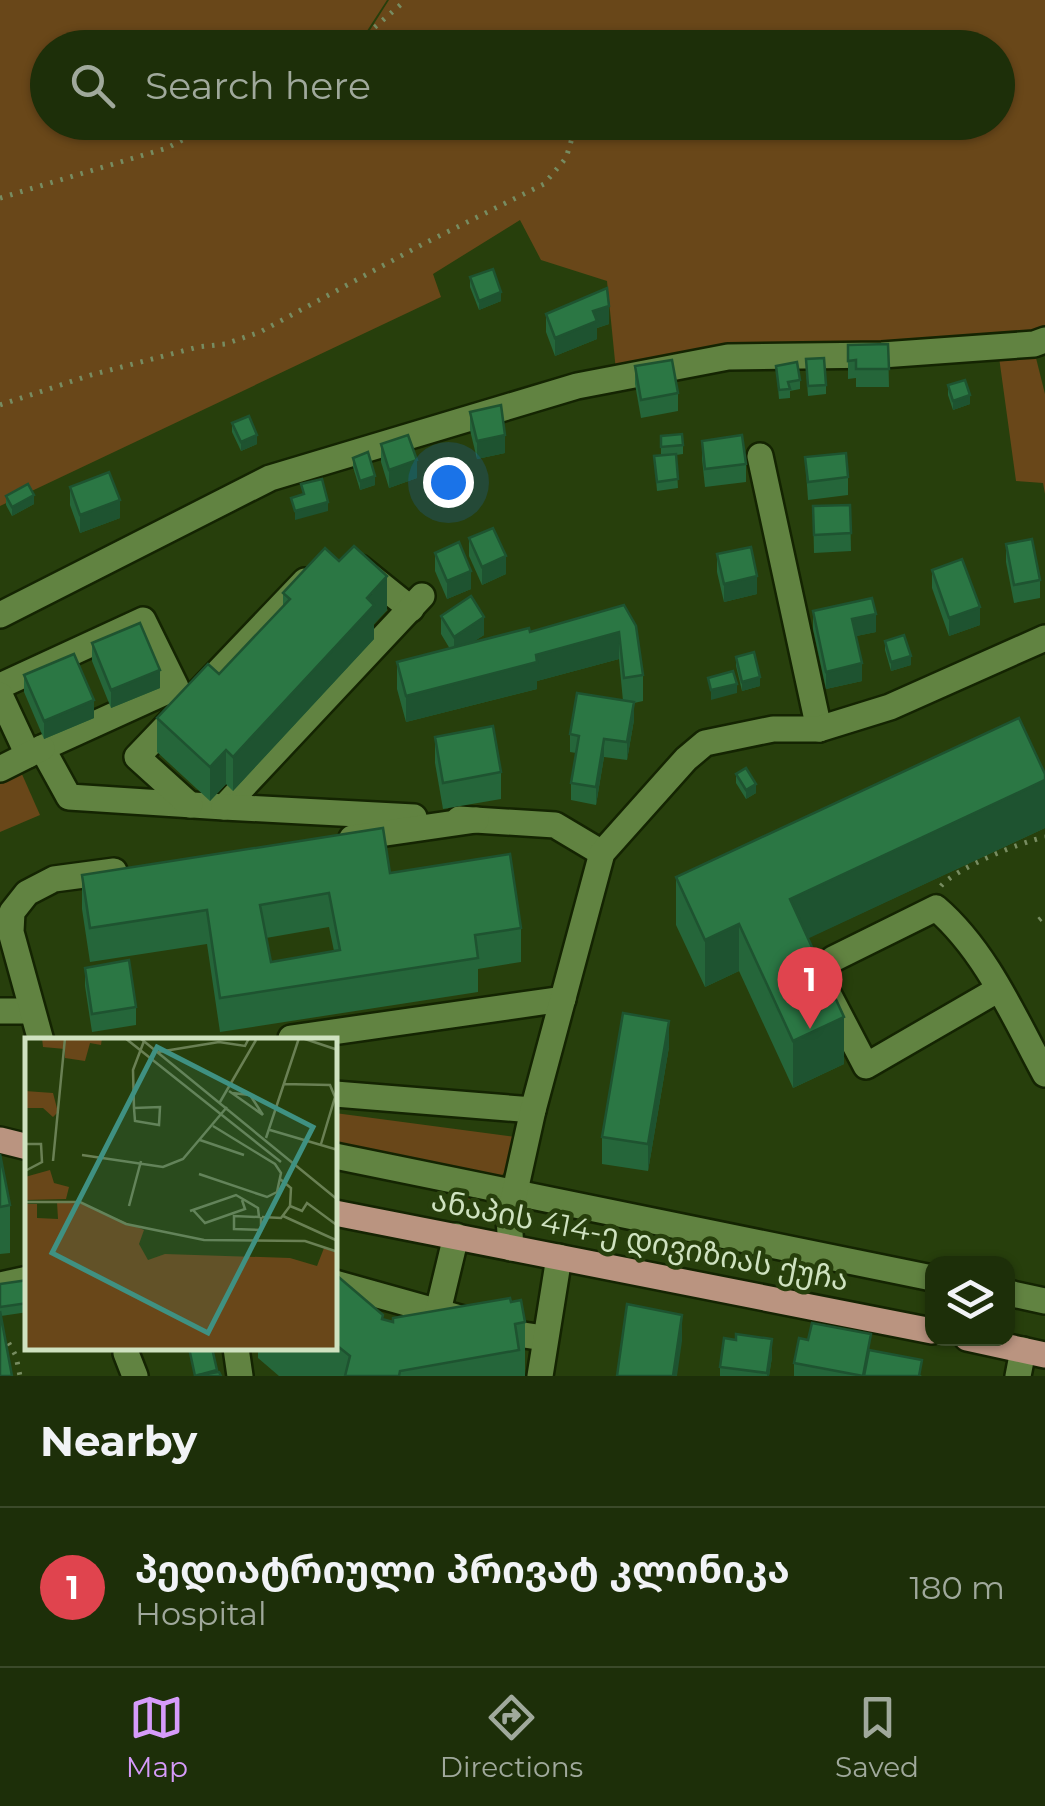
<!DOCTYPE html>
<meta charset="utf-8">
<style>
body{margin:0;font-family:Montserrat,"Noto Sans Georgian",sans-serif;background:#253712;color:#f1f3f6}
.controls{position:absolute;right:30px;bottom:30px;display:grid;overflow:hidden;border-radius:20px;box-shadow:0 2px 8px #0004}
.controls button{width:90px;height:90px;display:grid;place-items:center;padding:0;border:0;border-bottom:2px solid #3b4a2a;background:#1d2f09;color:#f1f3f6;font:50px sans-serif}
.you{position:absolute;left:448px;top:482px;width:35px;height:35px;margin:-25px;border:8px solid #fff;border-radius:50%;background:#1a73e8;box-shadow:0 0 0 15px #1a73e833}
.badge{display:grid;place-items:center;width:65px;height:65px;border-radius:50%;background:#d69bfa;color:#fff;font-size:32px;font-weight:700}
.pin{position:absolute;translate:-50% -82px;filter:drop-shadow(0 2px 5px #0008)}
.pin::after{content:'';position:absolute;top:52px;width:35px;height:30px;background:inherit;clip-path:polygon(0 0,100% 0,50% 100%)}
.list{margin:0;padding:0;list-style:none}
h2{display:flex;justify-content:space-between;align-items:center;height:130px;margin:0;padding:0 40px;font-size:42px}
h2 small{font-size:32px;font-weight:400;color:#a0a99c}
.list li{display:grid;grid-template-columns:65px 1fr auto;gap:30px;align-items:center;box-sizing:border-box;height:160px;padding:0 40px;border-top:2px solid #3b4a2a}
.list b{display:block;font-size:38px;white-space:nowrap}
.list p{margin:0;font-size:32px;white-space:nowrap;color:#a0a99c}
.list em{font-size:32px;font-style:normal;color:#a0a99c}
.icon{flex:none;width:55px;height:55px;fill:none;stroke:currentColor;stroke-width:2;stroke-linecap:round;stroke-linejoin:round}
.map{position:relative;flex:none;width:1045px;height:1376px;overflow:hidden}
.search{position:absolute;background:#1d2f09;box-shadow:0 2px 8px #0004;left:30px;right:30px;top:30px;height:110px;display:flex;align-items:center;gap:25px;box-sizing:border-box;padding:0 35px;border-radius:55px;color:#a0a99c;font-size:38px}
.sheet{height:290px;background:#1d2f09}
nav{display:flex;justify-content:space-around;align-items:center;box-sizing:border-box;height:140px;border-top:2px solid #3b4a2a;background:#1d2f09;font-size:28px;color:#a0a99c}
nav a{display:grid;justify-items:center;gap:5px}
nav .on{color:#d69bfa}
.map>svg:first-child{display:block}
.green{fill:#694719;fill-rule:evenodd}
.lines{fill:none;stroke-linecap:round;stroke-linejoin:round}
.minor-casing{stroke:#142402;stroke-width:30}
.major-casing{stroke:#142402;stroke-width:30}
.path{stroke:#778c61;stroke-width:5;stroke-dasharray:2.5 8;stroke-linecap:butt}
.minor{stroke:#618341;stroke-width:25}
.major{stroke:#ba9480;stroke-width:25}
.wall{fill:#25663a;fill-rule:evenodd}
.shaded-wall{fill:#1e5330}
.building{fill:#2b7744;stroke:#1e5330;stroke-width:2.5;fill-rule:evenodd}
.labels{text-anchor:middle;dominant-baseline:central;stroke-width:9;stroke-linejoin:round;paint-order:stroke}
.street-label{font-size:30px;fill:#cfe2c0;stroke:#273f0c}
.inset-road{fill:none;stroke:#6a8054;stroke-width:2.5}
.view{fill:#3f9182;fill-opacity:0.15;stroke:#3f9182;stroke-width:5}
.inset-edge{fill:none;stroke:#cfe2c0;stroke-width:5}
</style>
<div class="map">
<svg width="1045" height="1376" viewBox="0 0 1045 1376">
<rect width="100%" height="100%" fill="#273f0c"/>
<!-- green -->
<g class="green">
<path d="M0,0H387L363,37L365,38L389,0H1045V331L616,371L607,281L541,260L520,220L433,274L441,297L0,506ZM48,48H998V122H48Z"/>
<polygon points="1035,354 1045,394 1045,494 1043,483 1016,481 999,357"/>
<polygon points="21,772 40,815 0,832 0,781"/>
<polygon points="335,1113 516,1137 512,1164 478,1202 385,1176 335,1166"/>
</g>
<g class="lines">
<!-- minor casing -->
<g class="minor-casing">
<g id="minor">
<polyline points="760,456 819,729"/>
<polyline points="360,568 411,609"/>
<polyline points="0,615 270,478 577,386 728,357 882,355 1034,344 1045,340"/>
<polyline points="0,686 143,620 176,687 42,748 69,797 224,807 422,596"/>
<polyline points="0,695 28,755"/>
<polyline points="0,769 42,748"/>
<polyline points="190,805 137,757 305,581"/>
<polyline points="224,807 414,817"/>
<polyline points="459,819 555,825 602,853"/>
<polyline points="352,838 476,820"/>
<path d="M999,989L866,1066L822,982V971L833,959L936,908C986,951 1014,1017 1045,1074"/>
<polyline points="0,1011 32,1011"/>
<polyline points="291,1038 563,999"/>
<polyline points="41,1041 11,932 12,912 27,893 54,879 114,871"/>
<polyline points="335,1094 533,1110"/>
<polyline points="335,1156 932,1278"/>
<polyline points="511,1248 509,1218 533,1110 602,853 686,759 705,743 773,729 819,729 890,707 1045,638"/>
<polyline points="335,1283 517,1334 544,1338"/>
<polyline points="0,1285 28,1279"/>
<polyline points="1008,1293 1045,1301"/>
<polyline points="438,1311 456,1236"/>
<polyline points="236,1348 240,1376"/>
<polyline points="126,1353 135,1376"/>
<polyline points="540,1376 559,1257"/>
<polyline points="1018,1376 1023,1350"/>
</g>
</g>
<!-- major casing -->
<g class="major-casing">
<g id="major">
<polyline points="0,1140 28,1147"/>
<polyline points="335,1213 932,1331"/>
<polyline points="967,1338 1045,1355"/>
</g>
</g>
<!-- path -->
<g class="path">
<polyline points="351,48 406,0"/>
<polyline points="0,198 167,148 217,122"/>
<polyline points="0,405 91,375 198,347 225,344 260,332 423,244 544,184 566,158 577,122"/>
<path d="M941,886C956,868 1021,842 1045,837"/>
<polyline points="1039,920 1045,915"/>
<polyline points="0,1341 7,1340 16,1356 20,1376"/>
</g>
<!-- minor -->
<use href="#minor" class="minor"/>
<!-- major -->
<use href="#major" class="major"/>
</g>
<!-- wall -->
<g class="wall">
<polygon points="470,277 501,301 479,310 470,287"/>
<polygon points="546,314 609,324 597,328 597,339 555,356 546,332"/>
<polygon points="888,344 889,387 856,387 856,378 848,379 848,345"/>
<polygon points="635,366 678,393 678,411 641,418 635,384"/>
<polygon points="776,366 800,380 800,389 790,391 790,398 779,399"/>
<polygon points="806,368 826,385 826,394 808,396"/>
<polygon points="948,385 970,404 953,410 948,395"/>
<polygon points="470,412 505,453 477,459 470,430"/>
<polygon points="232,423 257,444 241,451 232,432"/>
<polygon points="661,436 683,445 683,454 676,455 678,488 657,491 654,456 661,455"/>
<polygon points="702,441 746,464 746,482 705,487 702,459"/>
<polygon points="381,444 417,478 389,488 381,462"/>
<polygon points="805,457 848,477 848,495 808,500"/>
<polygon points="353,458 375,485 360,490 353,467"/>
<polygon points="70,487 120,518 80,533 70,505"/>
<polygon points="6,496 34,504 12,516 6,505"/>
<polygon points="850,505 851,551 814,553 813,506"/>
<polygon points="469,538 506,574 482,585 469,556"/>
<polygon points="1006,544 1040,580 1040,598 1014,603 1006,562"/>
<polygon points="435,553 471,589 447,599 435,571"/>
<polygon points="717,554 757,594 724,602 717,572"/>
<polygon points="932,570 980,625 949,636 932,588"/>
<polygon points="283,593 387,610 374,624 374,639 233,791 226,784 210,801 157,752 157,718 219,674 283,606"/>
<polygon points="624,605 643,675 643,701 634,703 634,720 627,760 604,757 596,805 571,800 571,783 576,753 570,752 570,734 623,701 619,659 537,681 537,689 406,722 397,689 397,662 450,649 441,634 441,616 484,635 471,643 530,632"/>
<polygon points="813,611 876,632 856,636 862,681 826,689 813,629"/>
<polygon points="885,641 911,665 891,671 885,650"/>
<polygon points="92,643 160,688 111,708 92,661"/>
<polygon points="736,657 760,686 742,691 736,666"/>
<polygon points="24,675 94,718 44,739 24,692"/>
<polygon points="435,737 501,772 501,799 443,809 435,763"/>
<polygon points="736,774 756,793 746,799 736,783"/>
<polygon points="1045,828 808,938 844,1064 793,1088 739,971 705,987 676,925 676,877"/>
<path d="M390,873L521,928V962L478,969V992L220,1032L207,944L90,962L82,909V875ZM329,927L334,951L271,962L266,938Z"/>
<polygon points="85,968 136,1007 136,1025 92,1032 85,986"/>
<polygon points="669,1047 648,1171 602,1164 602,1137"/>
<polygon points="0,1154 10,1205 10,1253 0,1254"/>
<polygon points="335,1274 383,1319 393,1322 511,1302 525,1322 525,1376 279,1376 258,1358 258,1348 335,1348"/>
<polygon points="28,1280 28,1312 1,1316 0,1376 0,1284"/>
<polygon points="871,1351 922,1376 794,1376 794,1363"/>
<polygon points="772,1357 769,1376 720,1376 720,1367"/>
</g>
<!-- shaded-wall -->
<g class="shaded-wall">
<polygon points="501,292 501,301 479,310 479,301"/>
<polygon points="609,306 609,324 597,328 597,339 555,356 555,338 593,311"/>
<polygon points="970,395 970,404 953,410 953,401"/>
<polygon points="257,435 257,444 241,451 241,442"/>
<polygon points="505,435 505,453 477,459 477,441"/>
<polygon points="417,460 417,478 389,488 389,470"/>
<polygon points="375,476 375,485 360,490 360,481"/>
<polygon points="34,495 34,504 12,516 12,507"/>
<polygon points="120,500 120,518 80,533 80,515"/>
<polygon points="328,502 328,511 295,520 295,511"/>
<polygon points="506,556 506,574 482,585 482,567"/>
<polygon points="471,571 471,589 447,599 447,581"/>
<polygon points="387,576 387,610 374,624 374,639 233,791 233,757"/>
<polygon points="757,576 757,594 724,602 724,584"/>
<polygon points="980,607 980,625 949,636 949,618"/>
<polygon points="876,614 876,632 852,637 852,619"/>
<polygon points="484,617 484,635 454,655 454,637"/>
<polygon points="619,632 619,659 537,681 537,689 406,722 406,696 536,655"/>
<polygon points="911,656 911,665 891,671 891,662"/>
<polygon points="862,663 862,681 826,689 826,672"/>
<polygon points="160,670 160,688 111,708 111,690"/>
<polygon points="760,677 760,686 742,691 742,682"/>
<polygon points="737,684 737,693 711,700 711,690"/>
<polygon points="94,700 94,718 44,739 44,721"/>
<polygon points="634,702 634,720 627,760 627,742"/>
<polygon points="604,739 604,757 596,805 596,787"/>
<polygon points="226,750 226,784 210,801 210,767"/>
<polygon points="1045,780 1045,828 790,947 790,899"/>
<polygon points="756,784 756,793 746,799 746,790"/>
<polygon points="739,924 739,971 705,987 705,940"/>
<polygon points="844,1017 844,1064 793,1088 793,1041"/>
<polygon points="669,1021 669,1047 648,1171 648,1144"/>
<polygon points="682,1315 682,1341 677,1376 673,1376"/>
<polygon points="772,1339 772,1357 769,1376 767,1376"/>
</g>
<!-- building -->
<g class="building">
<polygon points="493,269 501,292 479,301 470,277"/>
<polygon points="607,288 609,306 593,311 597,321 555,338 546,314"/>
<polygon points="888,344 889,369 856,369 856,360 848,361 848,345"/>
<polygon points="824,358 826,385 808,386 806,359"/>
<polygon points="672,360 678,393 641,400 635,366"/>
<polygon points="797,362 800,380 788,382 790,389 779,390 776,366"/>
<polygon points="965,380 970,395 953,401 948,385"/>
<polygon points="501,405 505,435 477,441 470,412"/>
<polygon points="249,416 257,435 241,442 232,423"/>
<polygon points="682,434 683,445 661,447 661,436"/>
<polygon points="408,435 417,460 389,470 381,444"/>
<polygon points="742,435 746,464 705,469 702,441"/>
<polygon points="368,452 375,476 360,481 353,458"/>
<polygon points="846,453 848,477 808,482 805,457"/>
<polygon points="676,454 678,479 657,482 654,456"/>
<polygon points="109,472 120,500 80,515 70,487"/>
<polygon points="322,479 328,502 295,511 291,498 304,494 301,484"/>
<polygon points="28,484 34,495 12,507 6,496"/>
<polygon points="850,505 851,533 814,535 813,506"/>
<polygon points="493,528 506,556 482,567 469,538"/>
<polygon points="1032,539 1040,580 1014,585 1006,544"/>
<polygon points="459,542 471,571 447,581 435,553"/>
<polygon points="354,546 387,576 367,598 374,605 233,757 226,750 210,767 157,718 208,664 219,674 290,599 283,593 325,548 339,561"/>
<polygon points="751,547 757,576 724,584 717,554"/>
<polygon points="962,559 980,607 949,618 932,570"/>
<polygon points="471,596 484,617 454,637 441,616"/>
<polygon points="872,598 876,614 852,619 862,663 826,672 813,611"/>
<polygon points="624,605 636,626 643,675 624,678 619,632 536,655 537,662 406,696 397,662 529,628 530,632"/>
<polygon points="140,623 160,670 111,690 92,643"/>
<polygon points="904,635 911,656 891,662 885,641"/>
<polygon points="754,652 760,677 742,682 736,657"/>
<polygon points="74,654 94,700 44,721 24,675"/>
<polygon points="733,671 737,684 711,690 708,678"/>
<polygon points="577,693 634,702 627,742 604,739 596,787 571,783 579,736 570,734"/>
<polygon points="1019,718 1045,774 1045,780 790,899 844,1017 793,1041 739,924 705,940 676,877"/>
<polygon points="493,726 501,772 443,783 435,737"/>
<polygon points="746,768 756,784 746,790 736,774"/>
<path d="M383,828L390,873L510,854L521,928L475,935L478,958L220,998L207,910L90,928L82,875ZM329,893L340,950L271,962L260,905Z"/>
<polygon points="129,960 136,1007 92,1014 85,968"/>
<polygon points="623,1013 669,1021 648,1144 602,1137"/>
<polygon points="0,1154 10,1205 0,1207"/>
<polygon points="335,1274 383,1315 382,1319 393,1322 393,1318 510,1298 511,1302 521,1300 525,1322 515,1324 519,1350 400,1371 399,1376 345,1376 350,1356 335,1344"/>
<polygon points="28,1280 28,1303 0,1307 0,1284"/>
<polygon points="627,1304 682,1315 673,1376 617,1376"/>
<polygon points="0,1311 12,1376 0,1376"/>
<polygon points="812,1323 871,1334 863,1376 794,1363 799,1338 808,1340"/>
<polygon points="736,1334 772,1339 767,1373 720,1367 724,1338 736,1340"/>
<polygon points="189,1348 212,1348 217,1370 195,1376"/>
<polygon points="869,1350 922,1360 919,1376 864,1376"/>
<polygon points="219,1372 221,1376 198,1376 198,1375"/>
</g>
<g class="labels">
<!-- street labels -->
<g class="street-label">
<text transform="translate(640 1240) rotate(11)">ანაპის 414-ე დივიზიას ქუჩა</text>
</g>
</g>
<!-- overview -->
<g transform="translate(25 1038)">
<rect width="312" height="312" fill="#273f0c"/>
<path d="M17,0H77L76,7L65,5L60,23L40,20V11L18,9ZM0,53L28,55L33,74L28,79L18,70H0ZM25,132L29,145L44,149L41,161L0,162V139ZM32,164L57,166L119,192L114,206L123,222L140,216L265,220L292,228L299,210L312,215V312H0V166H12V180L33,181Z" fill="#694719"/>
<path class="inset-road" d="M100,0L256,124M115,0L313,162M277,0L313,12M133,14L194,4L220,8L224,0M258,46L305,47L310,59L296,106M204,53L238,77M207,55L225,57L238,77M195,64L231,2M109,70L135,69L134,87L110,83L109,70L108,32L119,3M245,92L313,112M241,100L274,0M175,102L219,117M0,106H16L17,124L0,133M57,117L138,129L158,121L202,69M28,123L40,0M174,136L242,159L252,154L256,135L250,126L188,88M0,164H55L101,186L179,202L280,203L313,214M104,168L116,123M265,168L277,173L282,165L313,188M168,172L180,185L220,171L217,162M165,173L211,157L233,170L234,179L209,178V191L236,192V179M258,178L313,203M237,179L256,180L265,168L266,150L255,141"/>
<path class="view" d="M132,9L288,89L183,295L27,215Z"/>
<rect width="312" height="312" class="inset-edge"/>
</g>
</svg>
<div class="controls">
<button><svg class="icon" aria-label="layers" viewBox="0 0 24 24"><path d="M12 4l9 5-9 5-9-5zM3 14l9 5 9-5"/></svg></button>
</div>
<div class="you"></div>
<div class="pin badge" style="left:810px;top:1029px;background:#e0444e">1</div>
<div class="search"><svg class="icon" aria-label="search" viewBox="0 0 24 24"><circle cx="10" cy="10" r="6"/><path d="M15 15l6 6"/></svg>Search here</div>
</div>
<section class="sheet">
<h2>Nearby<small></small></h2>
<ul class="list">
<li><span class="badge" style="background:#e0444e">1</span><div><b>პედიატრიული პრივატ კლინიკა</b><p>Hospital</p></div><em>180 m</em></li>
</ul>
</section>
<nav>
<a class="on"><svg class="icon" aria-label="map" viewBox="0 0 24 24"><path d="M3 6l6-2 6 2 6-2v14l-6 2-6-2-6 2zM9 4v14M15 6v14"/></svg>Map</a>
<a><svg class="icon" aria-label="directions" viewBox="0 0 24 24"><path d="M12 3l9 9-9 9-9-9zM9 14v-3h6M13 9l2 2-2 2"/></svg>Directions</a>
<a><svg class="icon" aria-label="saved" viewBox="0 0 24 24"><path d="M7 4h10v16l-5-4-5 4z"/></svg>Saved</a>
</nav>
